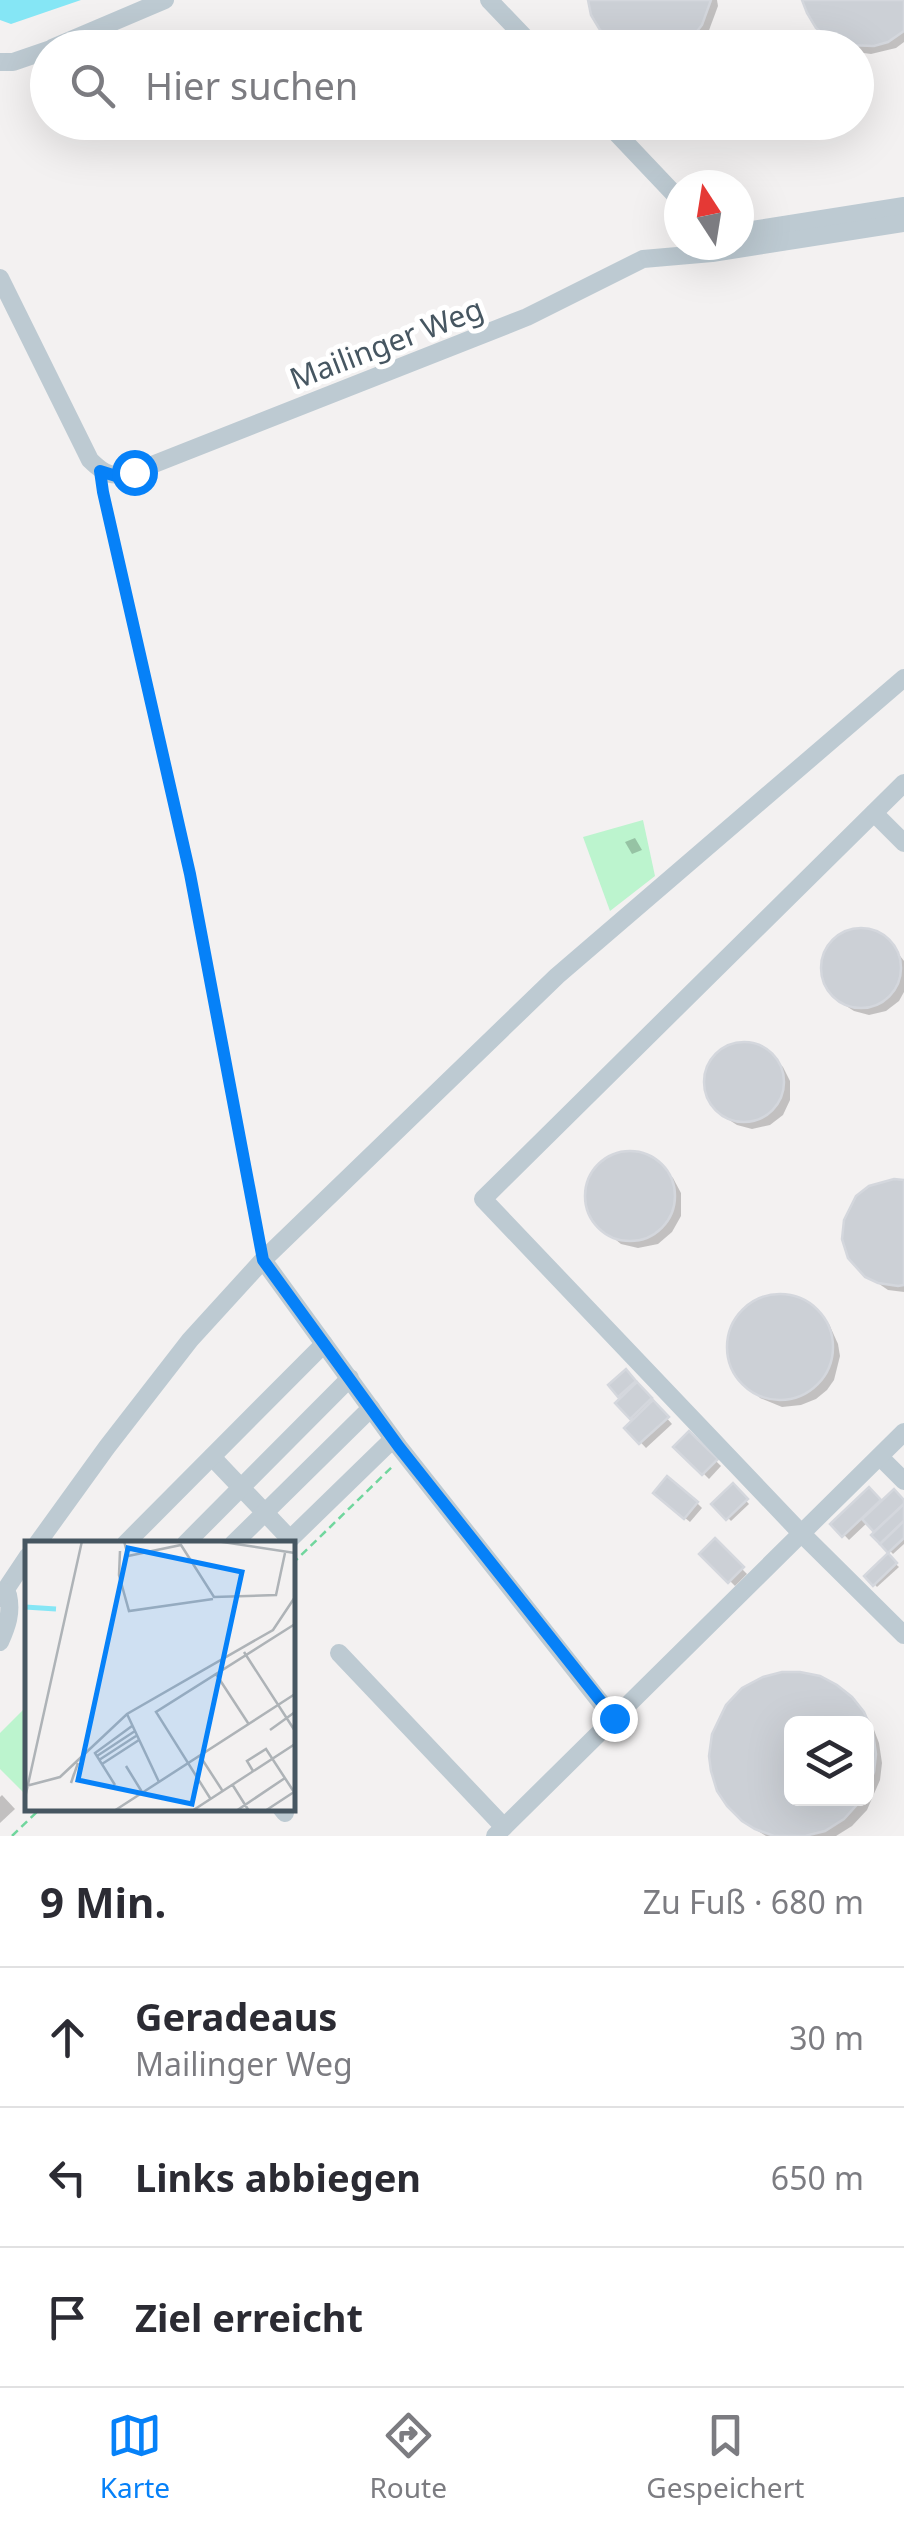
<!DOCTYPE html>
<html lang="de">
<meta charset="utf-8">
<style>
body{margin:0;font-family:"Noto Sans",sans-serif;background:#f7f7f7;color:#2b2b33}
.controls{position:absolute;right:30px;bottom:30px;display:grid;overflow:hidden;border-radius:15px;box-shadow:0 10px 40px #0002}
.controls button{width:90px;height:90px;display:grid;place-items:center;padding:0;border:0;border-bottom:2px solid #e1e1e2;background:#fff;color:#2b2b33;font:50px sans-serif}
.compass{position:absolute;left:664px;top:170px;width:90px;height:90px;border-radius:50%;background:#fff;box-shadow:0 10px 40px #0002;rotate:348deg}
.stop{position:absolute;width:30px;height:30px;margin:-22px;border:8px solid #0681f8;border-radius:50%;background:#fff}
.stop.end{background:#0681f8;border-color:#fff;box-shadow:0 2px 10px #0008}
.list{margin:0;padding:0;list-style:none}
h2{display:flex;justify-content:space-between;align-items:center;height:130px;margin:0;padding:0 40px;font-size:42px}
h2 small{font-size:32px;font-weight:400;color:#7c7c81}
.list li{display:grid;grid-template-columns:65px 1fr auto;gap:30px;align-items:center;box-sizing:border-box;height:140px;padding:0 40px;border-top:2px solid #e1e1e2}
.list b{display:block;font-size:38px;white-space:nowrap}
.list p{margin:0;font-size:32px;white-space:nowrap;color:#7c7c81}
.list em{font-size:32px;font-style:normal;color:#7c7c81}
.icon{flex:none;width:55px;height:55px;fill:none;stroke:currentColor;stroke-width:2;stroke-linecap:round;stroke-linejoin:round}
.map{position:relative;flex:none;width:904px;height:1836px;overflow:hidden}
.search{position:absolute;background:#fff;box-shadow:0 10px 40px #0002;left:30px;right:30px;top:30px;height:110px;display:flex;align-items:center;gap:25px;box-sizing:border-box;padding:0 35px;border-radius:55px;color:#7c7c81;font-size:38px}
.sheet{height:550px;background:#fff}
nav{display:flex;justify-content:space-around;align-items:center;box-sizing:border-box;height:140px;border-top:2px solid #e1e1e2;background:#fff;font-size:28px;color:#7c7c81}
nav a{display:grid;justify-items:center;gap:5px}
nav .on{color:#0681f8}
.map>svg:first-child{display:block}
.green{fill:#bcf4ce}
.water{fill:#85e6f5}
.shadow{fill:#0003;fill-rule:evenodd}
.building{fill:#ccd0d6;stroke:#d4d7dd;stroke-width:2.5}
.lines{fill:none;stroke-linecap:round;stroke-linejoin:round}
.path{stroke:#70d69d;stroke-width:2.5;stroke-dasharray:8 5;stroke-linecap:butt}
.minor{stroke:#bdcad2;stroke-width:18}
.route{stroke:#0681f8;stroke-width:12}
.labels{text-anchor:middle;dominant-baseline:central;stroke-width:10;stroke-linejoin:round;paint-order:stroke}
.street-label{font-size:30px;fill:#465661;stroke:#fff}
.inset-river{fill:none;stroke:#85e6f5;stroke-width:5}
.inset-road{fill:none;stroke:#aeb3b7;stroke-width:2.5}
.view{fill:#0681f8;fill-opacity:0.15;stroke:#0681f8;stroke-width:5}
.inset-edge{fill:none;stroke:#465661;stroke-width:5}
</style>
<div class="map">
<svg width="904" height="1836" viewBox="0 0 904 1836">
<rect width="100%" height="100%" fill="#f3f1f1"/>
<!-- green -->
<g class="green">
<polygon points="643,820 655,876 610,911 583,837"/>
<polygon points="27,1706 27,1796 0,1769 0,1733"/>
</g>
<!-- water -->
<polygon class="water" points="0,0 81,0 11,24 0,20"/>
<!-- shadow -->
<g class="shadow">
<polygon points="591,0 717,0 718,6 708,33 694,48 623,48 611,37"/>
<polygon points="805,0 904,0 904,42 896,48 871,54 856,52 856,48 847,48 832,40"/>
<polygon points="635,838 642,850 632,854 625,842"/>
<polygon points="868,930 880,935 891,944 904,961 904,992 899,1001 886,1011 869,1015 854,1011 843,1004 834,995 824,978 824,956 830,945 839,936 851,931"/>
<polygon points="734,1045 752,1045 764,1049 783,1067 790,1081 790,1100 783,1115 770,1125 752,1129 737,1125 726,1118 711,1100 706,1082 708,1070 713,1060 723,1051"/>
<polygon points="639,1153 652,1158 673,1178 681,1193 681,1216 672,1232 658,1244 638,1248 621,1244 600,1227 592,1217 587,1195 589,1183 595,1171 605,1160 619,1154"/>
<polygon points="904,1183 904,1292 888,1290 866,1275"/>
<polygon points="767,1298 792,1298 805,1303 829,1324 838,1344 840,1356 834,1380 827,1390 816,1399 801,1405 782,1407 760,1398 735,1371 729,1353 730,1335 736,1320 754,1303"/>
<polygon points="626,1373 672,1424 646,1448 627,1428 635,1421 618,1403 623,1399 611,1386"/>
<polygon points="689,1435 721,1466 709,1479 677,1447"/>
<polygon points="733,1487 749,1504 731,1521 715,1504"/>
<polygon points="869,1491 881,1504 904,1503 904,1544 893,1554 875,1535 878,1532 868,1522 849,1540 834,1524"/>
<polygon points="661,1498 697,1503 702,1508 690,1522"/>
<polygon points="715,1542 747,1574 735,1586 703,1554"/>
<polygon points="888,1557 899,1567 877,1587 867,1576"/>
<path d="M859,1707L871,1722L879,1743L882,1763L880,1780L867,1810L852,1826L836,1836H766L753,1828L729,1805L714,1735ZM792,1724H866V1798H792Z"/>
<polygon points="2,1795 15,1809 0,1823 0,1797"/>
</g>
<!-- building -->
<g class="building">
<polygon points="588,0 711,0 702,25 694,35 676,48 619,46 600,30 591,15"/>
<polygon points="802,0 904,0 904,31 888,42 874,46 845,45 830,39 816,28 807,13"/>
<circle cx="861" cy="968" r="40"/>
<circle cx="744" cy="1082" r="40"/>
<circle cx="630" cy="1196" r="45"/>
<polygon points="894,1179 904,1180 904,1285 898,1286 878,1283 865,1277 848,1258 842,1239 844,1220 856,1196 869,1186"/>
<circle cx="780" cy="1347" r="53"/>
<polygon points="626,1369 636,1381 618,1397 608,1385"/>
<polygon points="637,1382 652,1398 630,1419 615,1403"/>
<polygon points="653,1400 669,1417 639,1444 624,1428"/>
<polygon points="689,1431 718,1459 702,1475 673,1447"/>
<polygon points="667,1476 698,1502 684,1519 653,1493"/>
<polygon points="733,1483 748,1499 726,1520 711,1504"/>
<polygon points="869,1487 881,1500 842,1537 830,1524"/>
<polygon points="894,1489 904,1500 904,1504 874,1532 862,1519"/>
<polygon points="904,1504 904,1521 880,1544 871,1535"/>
<polygon points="904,1521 904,1538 888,1553 880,1544"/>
<polygon points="715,1538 744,1567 728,1583 699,1554"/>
<polygon points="888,1553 897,1563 873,1586 864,1576"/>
<polygon points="782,1672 800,1672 820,1676 837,1685 852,1697 864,1712 873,1733 876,1754 874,1772 866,1792 866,1724 792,1724 792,1798 863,1798 844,1819 825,1831 805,1836 774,1836 755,1829 742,1821 727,1806 717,1791 711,1771 709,1756 712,1734 726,1705 742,1688 763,1677"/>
</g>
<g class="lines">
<!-- path -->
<g class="path">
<polyline points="103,487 189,874 260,1243"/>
<polyline points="292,1564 393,1466"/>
<polyline points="12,1836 41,1808"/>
</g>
<!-- minor -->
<g class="minor">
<polyline points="489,0 535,48"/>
<polyline points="52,48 165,0"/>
<polyline points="0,62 13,62 48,50"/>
<polyline points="606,122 679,199"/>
<polyline points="739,232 904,206"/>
<path d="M0,278L90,460C106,476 112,477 134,472L527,317L643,259L712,253L904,223"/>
<polyline points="904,783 483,1199 801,1533 904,1635"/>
<polyline points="874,813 904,843"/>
<polyline points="263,1260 399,1447 613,1718"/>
<polyline points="212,1457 290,1539"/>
<polyline points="880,1457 904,1481"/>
<polyline points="37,1544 107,1447 190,1340 263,1260 557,976 904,678"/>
<polyline points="125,1544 324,1344"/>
<polyline points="185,1544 350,1378"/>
<polyline points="233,1544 371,1408"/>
<polyline points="285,1544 393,1439"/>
<polyline points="0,1598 28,1556"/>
<path d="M0,1642C7,1626 12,1613 8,1595L4,1592"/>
<polyline points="339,1653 504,1827"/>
<polyline points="281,1808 285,1813"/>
<polyline points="495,1836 904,1432"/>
</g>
</g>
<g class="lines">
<!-- route -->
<polyline class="route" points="134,472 116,476 100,471 103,492 190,874 263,1260 399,1447 614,1718"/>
</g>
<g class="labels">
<!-- street labels -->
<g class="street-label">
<text transform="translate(386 343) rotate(-21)">Mailinger Weg</text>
</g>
</g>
<!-- overview -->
<g transform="translate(25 1541)">
<rect width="270" height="270" fill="#f3f1f1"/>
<path class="inset-river" d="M0,66L31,68"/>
<path class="inset-road" d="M99,0L103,15L156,4L189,56L251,54L260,12M191,0L270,12M95,10L94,34L104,70L188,58M219,111L270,190M191,133L223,182M102,173L134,241M245,189L270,171M72,215L110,190M175,215L197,249M74,219L111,195M77,223L114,199M101,225L117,251M228,230L222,220L241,208L269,251M49,233L46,242L53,222M207,243L224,270M90,244L70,212L107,185M1,245L35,236L102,173L248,89L270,56M0,257L57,0M185,257L131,171L270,83M89,270L270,153M167,270L270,203M211,270L260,237M240,270L269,251"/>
<path class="view" d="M103,7L217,31L167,263L53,239Z"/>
<rect width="270" height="270" class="inset-edge"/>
</g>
</svg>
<div class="controls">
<button><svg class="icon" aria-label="layers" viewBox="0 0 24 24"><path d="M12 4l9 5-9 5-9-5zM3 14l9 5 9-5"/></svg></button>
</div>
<svg class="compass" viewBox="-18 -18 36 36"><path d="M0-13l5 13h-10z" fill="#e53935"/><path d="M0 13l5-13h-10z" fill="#7c7c81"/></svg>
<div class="stop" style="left:134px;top:472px"></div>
<div class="stop end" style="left:614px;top:1718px"></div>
<div class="search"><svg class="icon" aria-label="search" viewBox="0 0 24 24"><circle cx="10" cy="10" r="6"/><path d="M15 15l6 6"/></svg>Hier suchen</div>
</div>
<section class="sheet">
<h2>9 Min.<small>Zu Fuß · 680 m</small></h2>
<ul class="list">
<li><svg class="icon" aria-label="ahead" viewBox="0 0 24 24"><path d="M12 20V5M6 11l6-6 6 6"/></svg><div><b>Geradeaus</b><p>Mailinger Weg</p></div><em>30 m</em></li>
<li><svg class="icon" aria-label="left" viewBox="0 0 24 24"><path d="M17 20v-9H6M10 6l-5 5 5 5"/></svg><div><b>Links abbiegen</b></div><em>650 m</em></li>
<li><svg class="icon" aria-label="arrive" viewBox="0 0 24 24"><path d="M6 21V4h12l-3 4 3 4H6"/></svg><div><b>Ziel erreicht</b></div></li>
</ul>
</section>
<nav>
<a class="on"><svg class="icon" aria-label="map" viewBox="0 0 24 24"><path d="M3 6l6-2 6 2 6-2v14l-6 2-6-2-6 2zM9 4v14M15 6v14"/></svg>Karte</a>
<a><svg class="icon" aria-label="directions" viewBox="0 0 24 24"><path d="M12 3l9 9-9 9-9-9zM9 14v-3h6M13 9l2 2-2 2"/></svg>Route</a>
<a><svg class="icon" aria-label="saved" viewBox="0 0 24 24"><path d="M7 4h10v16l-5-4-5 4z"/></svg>Gespeichert</a>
</nav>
